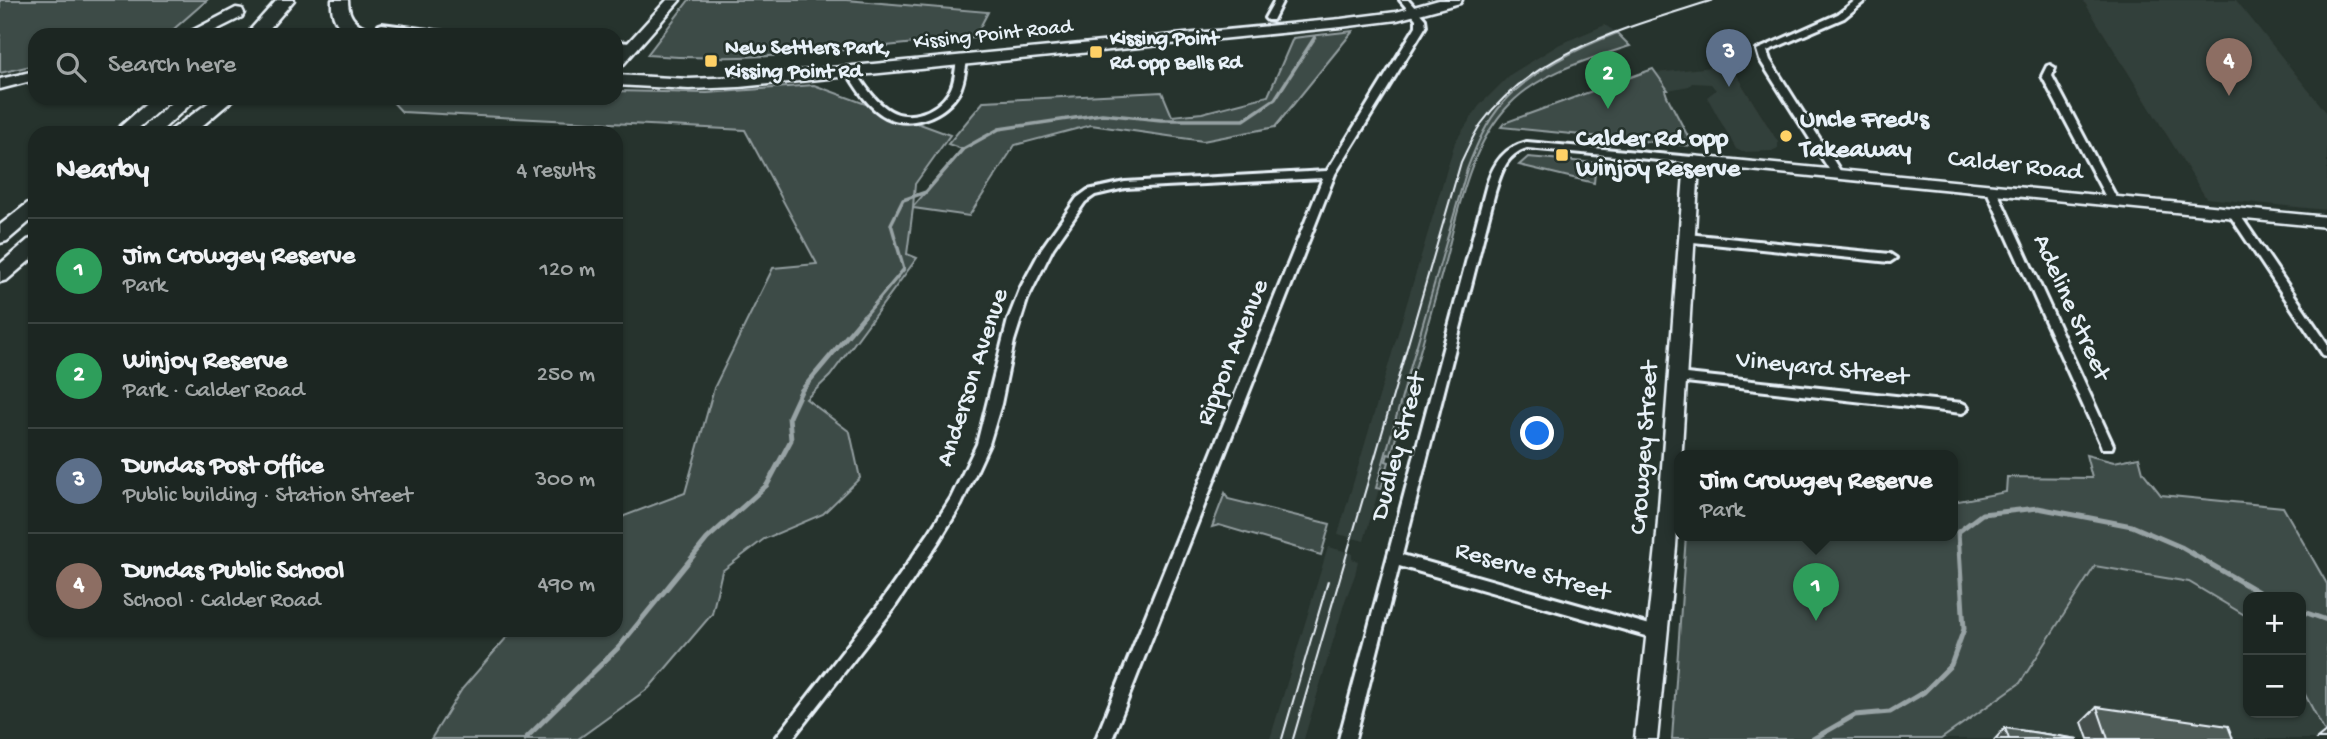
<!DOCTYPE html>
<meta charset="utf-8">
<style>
body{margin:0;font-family:"Gochi Hand",sans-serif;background:#252e2a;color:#f1f3f6}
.controls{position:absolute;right:21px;bottom:21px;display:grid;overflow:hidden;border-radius:14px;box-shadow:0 2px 5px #0004}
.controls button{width:63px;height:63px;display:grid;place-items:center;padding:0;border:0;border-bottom:2px solid #3a4340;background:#1c2622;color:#f1f3f6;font:35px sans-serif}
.you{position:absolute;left:1538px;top:434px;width:24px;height:24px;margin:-18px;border:5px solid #fff;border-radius:50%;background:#1a73e8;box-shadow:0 0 0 10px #1a73e833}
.badge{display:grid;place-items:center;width:46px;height:46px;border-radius:50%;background:#ffd166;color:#fff;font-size:23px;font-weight:700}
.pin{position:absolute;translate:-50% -58px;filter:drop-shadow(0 2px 4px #0008)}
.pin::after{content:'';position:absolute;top:37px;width:24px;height:21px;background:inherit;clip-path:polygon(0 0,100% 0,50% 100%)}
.popup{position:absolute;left:1674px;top:450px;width:284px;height:91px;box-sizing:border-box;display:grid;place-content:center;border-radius:14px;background:#1c2622;filter:drop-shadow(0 2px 5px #0005);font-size:23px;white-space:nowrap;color:#a0a5a5}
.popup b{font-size:26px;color:#f1f3f6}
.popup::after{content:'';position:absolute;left:50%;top:100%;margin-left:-14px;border:14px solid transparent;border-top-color:#1c2622}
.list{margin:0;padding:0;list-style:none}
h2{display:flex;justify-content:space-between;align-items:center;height:91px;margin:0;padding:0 28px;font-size:30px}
h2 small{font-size:23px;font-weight:400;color:#a0a5a5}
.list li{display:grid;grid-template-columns:46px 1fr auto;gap:21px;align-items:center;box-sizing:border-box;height:105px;padding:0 28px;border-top:2px solid #3a4340}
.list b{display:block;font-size:26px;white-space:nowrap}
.list p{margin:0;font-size:23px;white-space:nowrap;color:#a0a5a5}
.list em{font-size:23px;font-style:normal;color:#a0a5a5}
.icon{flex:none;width:38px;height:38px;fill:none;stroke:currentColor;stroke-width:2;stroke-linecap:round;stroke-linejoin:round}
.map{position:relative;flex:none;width:2327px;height:739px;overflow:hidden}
.search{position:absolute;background:#1c2622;box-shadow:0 2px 5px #0004;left:28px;top:28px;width:595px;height:77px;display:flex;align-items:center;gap:18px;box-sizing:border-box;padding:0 24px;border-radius:21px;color:#a0a5a5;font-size:26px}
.panel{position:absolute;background:#1c2622;box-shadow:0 2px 5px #0004;left:28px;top:126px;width:595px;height:511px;border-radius:21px}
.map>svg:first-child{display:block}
.built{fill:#333f3a}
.green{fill:#3e4b47;stroke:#939ea0;stroke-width:2}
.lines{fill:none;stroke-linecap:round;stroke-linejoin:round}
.stream-far1{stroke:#98a3a5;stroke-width:3.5}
.stream{stroke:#98a3a5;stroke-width:5}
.highway-tunnel{stroke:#43504b;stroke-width:19;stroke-dasharray:19 10;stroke-linecap:butt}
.street-casing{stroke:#e8f1f8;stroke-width:6}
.secondary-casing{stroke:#e8f1f8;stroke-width:5}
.primary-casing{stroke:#e8f1f8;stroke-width:5}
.highway-casing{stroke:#e8f1f8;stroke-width:5}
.street{fill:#26332d;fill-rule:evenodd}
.secondary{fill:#26332d;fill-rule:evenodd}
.primary{fill:#26332d;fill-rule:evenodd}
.highway{fill:#26332d;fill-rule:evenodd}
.tram{stroke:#e8f1f8;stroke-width:2}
.wall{fill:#454f4d;stroke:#e8f1f8;stroke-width:2}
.building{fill:#505c59;stroke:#e8f1f8;stroke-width:2}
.poi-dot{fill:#ffd166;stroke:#26332d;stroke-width:2.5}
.labels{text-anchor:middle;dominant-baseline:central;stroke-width:5;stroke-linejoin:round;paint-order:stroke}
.far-street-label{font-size:21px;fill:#e8f1f8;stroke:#26332d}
.far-poi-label{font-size:21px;font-weight:bold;fill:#e8f1f8;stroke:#26332d;text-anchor:start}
.poi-label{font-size:26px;font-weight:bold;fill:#e8f1f8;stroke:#26332d;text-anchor:start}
.street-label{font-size:26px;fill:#e8f1f8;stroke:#26332d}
</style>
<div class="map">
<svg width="2327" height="739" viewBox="0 0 2327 739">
<rect width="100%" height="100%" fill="#26332d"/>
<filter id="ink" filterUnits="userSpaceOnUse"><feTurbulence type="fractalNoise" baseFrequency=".0143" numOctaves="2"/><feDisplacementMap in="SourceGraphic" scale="14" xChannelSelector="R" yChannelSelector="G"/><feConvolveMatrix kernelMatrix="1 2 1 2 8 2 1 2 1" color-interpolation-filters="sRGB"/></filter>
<g filter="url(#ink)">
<!-- built -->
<g class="built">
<polygon points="2083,0 2236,0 2327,113 2327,210 2206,198"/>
<polygon points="1605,25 1617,33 1572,54 1537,75 1503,103 1486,125 1467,170 1376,487 1379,489 1364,541 1338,534 1455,142 1479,106 1511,74 1560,44"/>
<polygon points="1722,66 1733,70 1778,142 1778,148 1772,151 1742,152 1736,149 1707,97 1716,90 1711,84 1692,83 1689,86 1668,90 1656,73"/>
<polygon points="1328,547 1352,553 1352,559 1358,561 1355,575 1345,601 1304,739 1270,739"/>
<polygon points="2094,566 2189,582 2248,617 2248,713 2301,713 2301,687 2327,739 1941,739 2020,683"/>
</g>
<!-- green -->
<g class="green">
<polygon points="0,0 207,0 167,35 35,35 35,65 0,73"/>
<path d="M689,0H846L988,12L975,37C867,47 756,64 647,55Z"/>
<polygon points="1353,31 1275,127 1203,141 1091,125 1015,145 969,216 913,208 907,254 917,258 830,376 806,399 850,432 860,478 823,514 764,539 722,571 712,614 649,688 578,739 431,739 462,689 513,630 616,630 616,524 624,516 685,493 714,388 773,268 817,264 745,130 402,112 389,98 616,98 616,91 707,93 814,85 950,135 915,184 913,207 962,149 948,144 984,101 1162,92 1172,116 1202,113 1268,96 1293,38"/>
<path d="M1617,33L1630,46C1589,59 1541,72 1510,104C1466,149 1457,220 1440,280C1424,338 1407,396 1391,455L1388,454L1386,461L1389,462L1381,489L1376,488L1467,169C1476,146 1486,122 1503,103C1531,71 1580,47 1617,33Z"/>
<polygon points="1653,69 1668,90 1665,90 1667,96 1693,146 1501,127 1504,123"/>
<polygon points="1528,157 1596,163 1594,183 1519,165"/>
<polygon points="2086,455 2114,462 2139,457 2143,472 2161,495 2283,507 2327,584 2327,736 2301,687 2301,597 2248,597 2248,617 2189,582 2095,566 2020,683 1941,739 1672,739 1686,535 1952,535 1953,502 2006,492 2007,477 2092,478"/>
<polygon points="1225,493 1228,499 1330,524 1321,555 1219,525 1212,527"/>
</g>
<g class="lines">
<!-- stream-far1 -->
<polyline class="stream-far1" points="863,318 904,269 891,224 903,200 926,192 963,149 999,129 1102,114 1161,120 1244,120 1275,99 1315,37"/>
<!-- stream -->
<g class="stream">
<polyline points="2301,611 2327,620"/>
<polyline points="525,739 619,647 707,539 767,485 791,440 789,417 801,391 864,316"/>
<polyline points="1813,739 1855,715 1890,712 1924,692 1951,665 1964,629 1958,532 1982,514 2038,508 2132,526 2181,547 2267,597"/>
</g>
<!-- highway-tunnel -->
<polyline class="highway-tunnel" points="271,35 274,32"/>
<!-- street casing -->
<g class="street-casing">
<g id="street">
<polygon points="1275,0 1283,0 1273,20 1267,20 1265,18"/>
<polygon points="1400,0 1408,0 1425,19 1426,26 1335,174 1112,739 1096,739 1323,178 1125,188 1095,195 1085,202 1053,248 1027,300 1014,341 1001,404 989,444 961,505 939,541 892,611 792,739 775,739 881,602 929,533 951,498 977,444 1008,320 1021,287 1042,248 1077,198 1088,190 1125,182 1327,171 1416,26 1416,19"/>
<polygon points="1856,0 1866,0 1844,18 1767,51 1770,60 1842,174 1837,177 1832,174 1760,60 1757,50 1838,14"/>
<polygon points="382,24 444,32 449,35 423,35 379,29 379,25"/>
<polygon points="616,42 631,43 636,46 631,49 616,48"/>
<path d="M962,57L967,60C965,71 964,83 959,92C945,116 911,129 886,117C868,108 856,87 846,71L851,68L854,69C863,83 872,98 886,108C906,123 936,113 949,92C955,83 955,71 957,60Z"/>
<polygon points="2050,65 2055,68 2052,76 2118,201 2117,203 2113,204 2108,201 2042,76 2047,66"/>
<path d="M1527,142L1692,157L1697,160L1692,163L1527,148C1506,154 1501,173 1495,192L1402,555L1657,627L1662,629L1664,633L1662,637L1657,639L1399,566L1355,739H1339L1487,184C1495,161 1504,148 1527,142Z"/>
<polygon points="1991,186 1996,189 2113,445 2112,448 2102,448 2101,445 1986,189"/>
<polygon points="2234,211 2238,212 2327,343 2327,356 2323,355 2229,214"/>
<polygon points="1687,234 1890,254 1896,258 1890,262 1683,241 1681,238 1683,235"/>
<polygon points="1677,373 1962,403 1966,405 1968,408 1966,411 1962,413 1677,381 1671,377"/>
</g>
</g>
<!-- secondary casing -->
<g class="secondary-casing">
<g id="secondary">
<polygon points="667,0 680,0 621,67 616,68 616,56"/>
<polygon points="1692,156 2327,217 2327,227 1699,165 1676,547 1657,739 1635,739 1656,547 1685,160"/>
</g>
</g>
<!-- primary casing -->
<g class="primary-casing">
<g id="primary">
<polygon points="1439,0 1462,0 1460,3 1397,20 1341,27 739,87 689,89 616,85 616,75 689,79 739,77 1341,19 1396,12"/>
<polygon points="35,71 35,80 0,89 0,79"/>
</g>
</g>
<!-- highway casing -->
<g class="highway-casing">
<g id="highway">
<polygon points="277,0 294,0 264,35 250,35 251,29"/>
<path d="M332,0H348C348,21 360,27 379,31L382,35C355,35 330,35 332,0Z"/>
<polygon points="236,8 242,9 244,13 242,17 206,35 184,35"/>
<polygon points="153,98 173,98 133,133 113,133"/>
<polygon points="177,98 197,98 159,133 145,133 143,129 145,125"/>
<polygon points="215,98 235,98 195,132 167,133"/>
<polygon points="35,201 35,217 7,241 0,243 0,225 28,203"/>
<polygon points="35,238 35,256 7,280 0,282 0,264 28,240"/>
</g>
</g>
<!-- street -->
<use href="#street" class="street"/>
<!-- secondary -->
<use href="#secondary" class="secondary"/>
<!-- primary -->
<use href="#primary" class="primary"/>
<!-- highway -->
<use href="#highway" class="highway"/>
<!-- tram -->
<g class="tram">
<polyline points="1282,739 1328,581"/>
<path d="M1293,739L1461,162C1467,150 1473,135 1481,124C1535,50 1630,27 1713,0"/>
</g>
</g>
<!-- wall -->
<g class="wall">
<polygon points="2097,707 2233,739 2088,739 2082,722"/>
<polygon points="2005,728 2078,739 1995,739"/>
<polygon points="2327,731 2327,739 2317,739"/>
</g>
<!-- building -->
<g class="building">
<polygon points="2097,707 2228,726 2233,739 2108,739"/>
<polygon points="2005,728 2078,739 2009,739"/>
</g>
</g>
<!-- markers -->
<g class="poi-dot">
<rect x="1089" y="45" width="14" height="14" rx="3.5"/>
<rect x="704" y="54" width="14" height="14" rx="3.5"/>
<circle cx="1786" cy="136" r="7"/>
<rect x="1555" y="148" width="14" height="14" rx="3.5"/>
</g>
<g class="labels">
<!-- far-street labels -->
<g class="far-street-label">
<text transform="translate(993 36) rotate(-6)">Kissing Point Road</text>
</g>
<!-- far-poi labels -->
<g class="far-poi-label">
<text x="1110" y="40">Kissing Point<tspan x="1110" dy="24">Rd opp Bells Rd</tspan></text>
<text x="725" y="49">New Settlers Park,<tspan x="725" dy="24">Kissing Point Rd</tspan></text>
</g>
<!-- poi labels -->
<g class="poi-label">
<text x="1800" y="121">Uncle Fred's<tspan x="1800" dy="30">Takeaway</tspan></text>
<text x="1576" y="140">Calder Rd opp<tspan x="1576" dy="30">Winjoy Reserve</tspan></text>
</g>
<!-- street labels -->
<g class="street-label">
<text transform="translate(2015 167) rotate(6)">Calder Road</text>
<text transform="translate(2070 308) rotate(66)">Adeline Street</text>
<text transform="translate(1234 353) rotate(-68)">Rippon Avenue</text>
<text transform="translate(1822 370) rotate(6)">Vineyard Street</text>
<text transform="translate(974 378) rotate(-72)">Anderson Avenue</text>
<text transform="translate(1400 447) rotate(-75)">Dudley Street</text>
<text transform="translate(1646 448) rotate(-86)">Crowgey Street</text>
<text transform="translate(1532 573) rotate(16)">Reserve Street</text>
</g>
</g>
</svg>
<div class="controls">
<button>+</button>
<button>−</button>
</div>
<div class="you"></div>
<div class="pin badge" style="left:1816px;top:621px;background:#2e9e5b">1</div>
<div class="popup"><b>Jim Crowgey Reserve</b>Park</div>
<div class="pin badge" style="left:1608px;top:109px;background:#2e9e5b">2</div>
<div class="pin badge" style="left:1729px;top:87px;background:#5c6f8a">3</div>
<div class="pin badge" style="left:2229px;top:96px;background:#8d6e63">4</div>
<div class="search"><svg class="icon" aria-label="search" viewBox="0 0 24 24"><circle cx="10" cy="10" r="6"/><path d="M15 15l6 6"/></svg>Search here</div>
<section class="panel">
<h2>Nearby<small>4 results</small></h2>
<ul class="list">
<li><span class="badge" style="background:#2e9e5b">1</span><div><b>Jim Crowgey Reserve</b><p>Park</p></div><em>120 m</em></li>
<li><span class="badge" style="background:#2e9e5b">2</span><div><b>Winjoy Reserve</b><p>Park · Calder Road</p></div><em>250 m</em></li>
<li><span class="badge" style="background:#5c6f8a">3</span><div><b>Dundas Post Office</b><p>Public building · Station Street</p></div><em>300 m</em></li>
<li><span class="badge" style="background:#8d6e63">4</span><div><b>Dundas Public School</b><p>School · Calder Road</p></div><em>490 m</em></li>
</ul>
</section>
</div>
